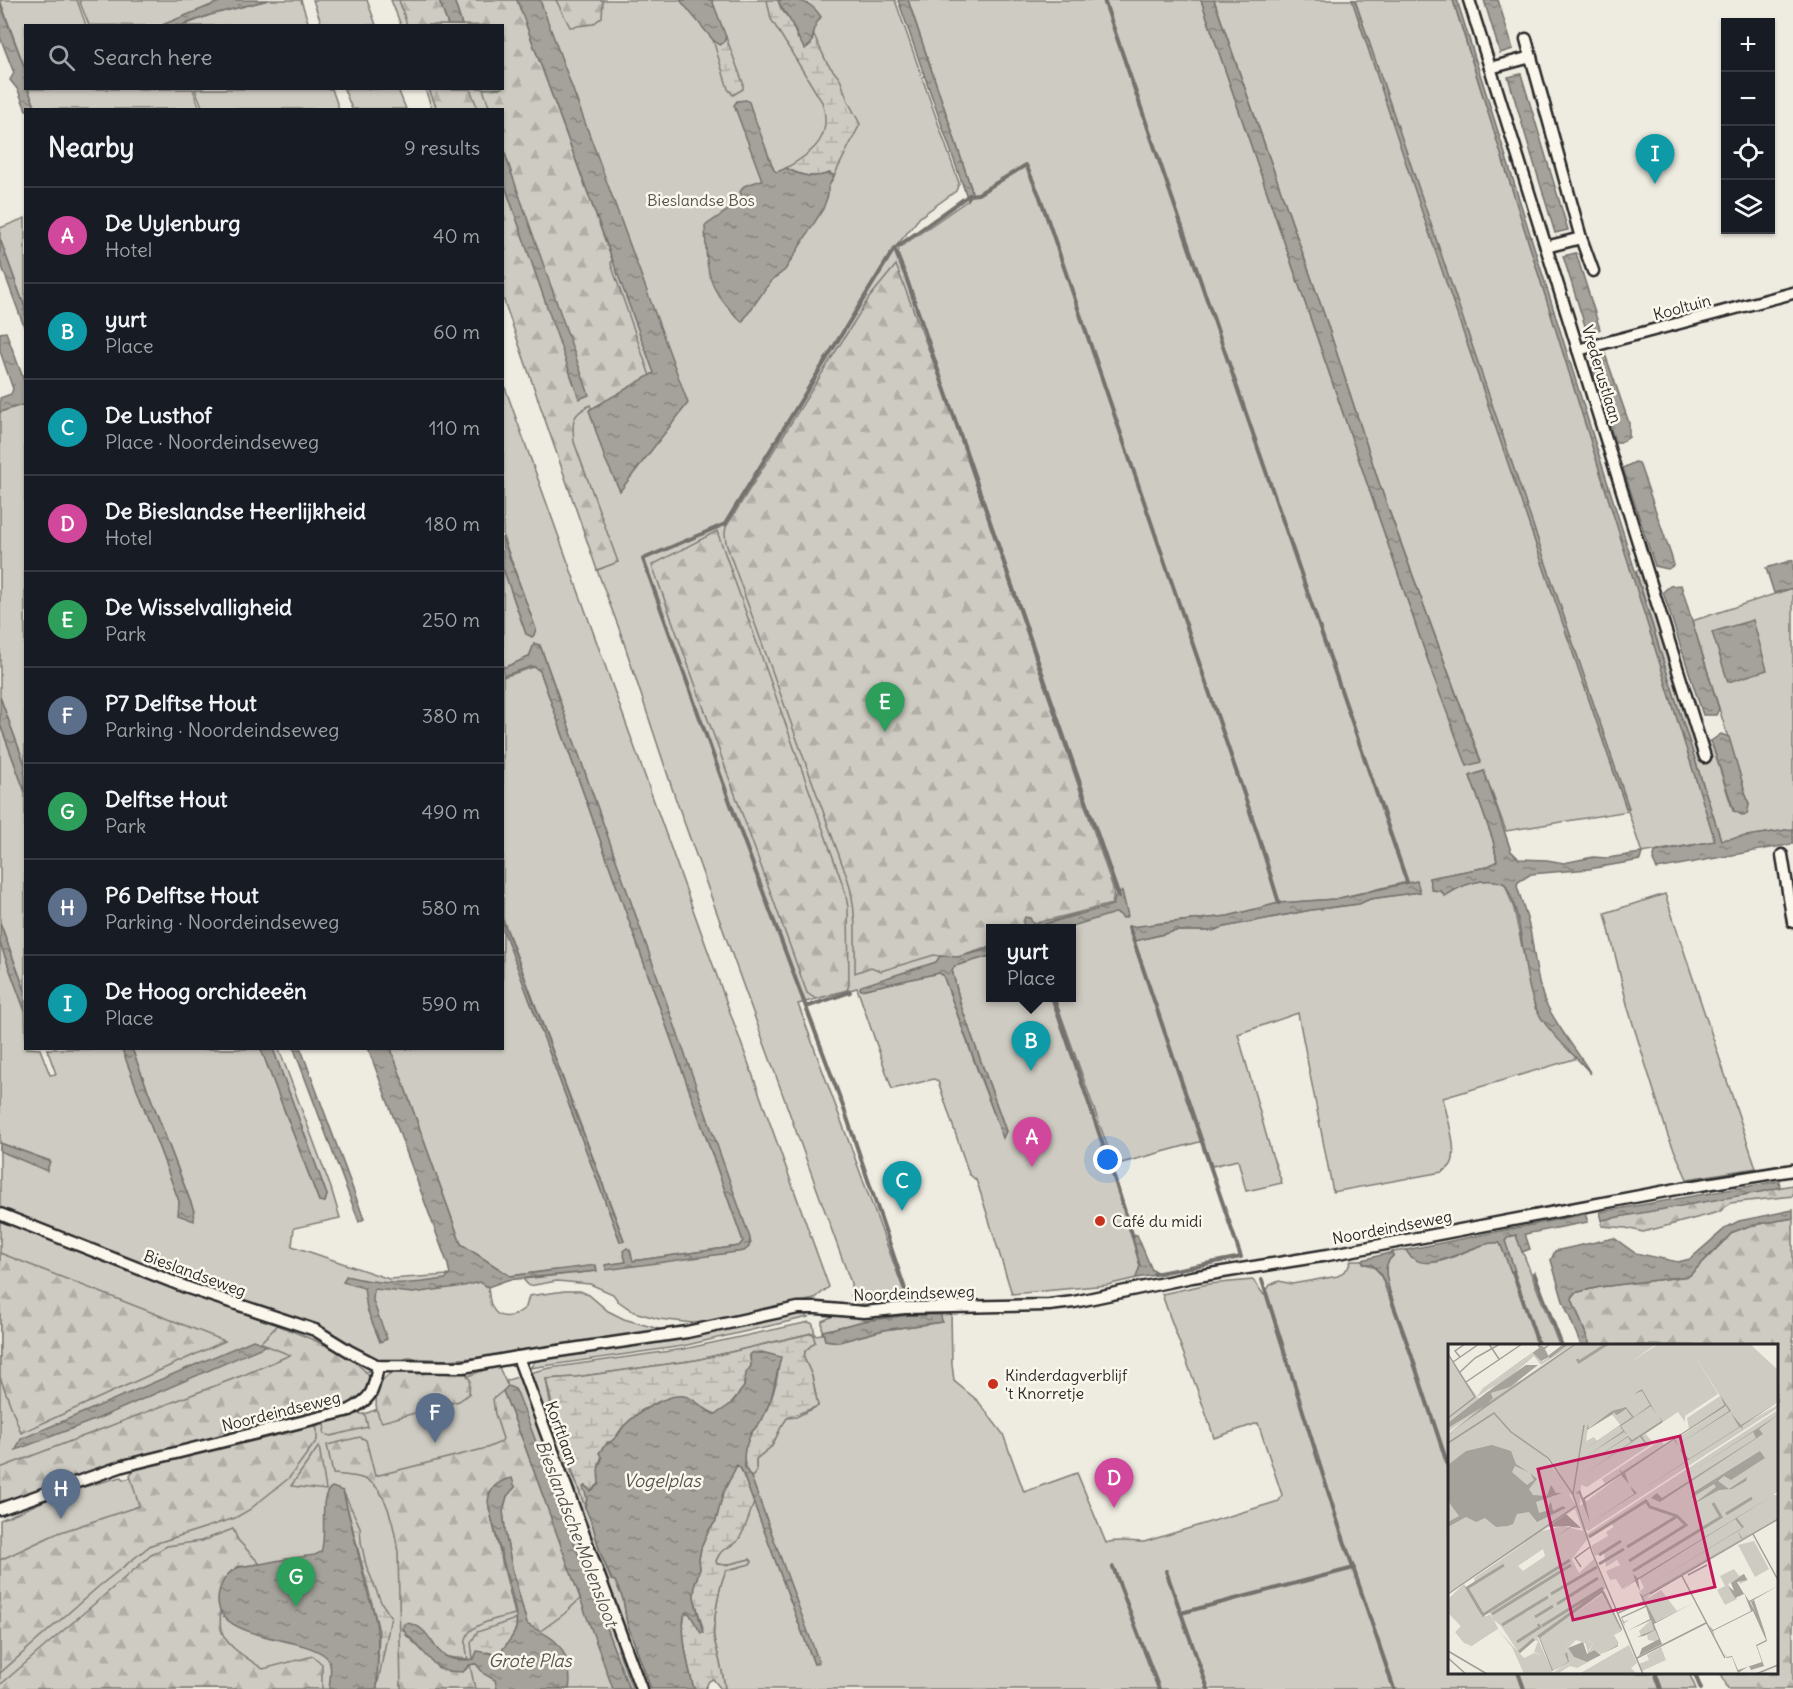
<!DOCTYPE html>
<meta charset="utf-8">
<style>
body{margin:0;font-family:Delius,sans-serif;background:#242831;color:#f1f3f6}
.controls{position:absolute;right:18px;top:18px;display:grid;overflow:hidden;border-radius:0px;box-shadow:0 2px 4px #0004}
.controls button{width:54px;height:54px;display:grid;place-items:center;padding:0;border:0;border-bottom:2px solid #363941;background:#171b24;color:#f1f3f6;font:30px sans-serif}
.you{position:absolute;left:1108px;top:1160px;width:21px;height:21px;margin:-15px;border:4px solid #fff;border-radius:50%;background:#1a73e8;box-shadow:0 0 0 9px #1a73e833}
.badge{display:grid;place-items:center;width:39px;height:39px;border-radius:50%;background:#c8321e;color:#fff;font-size:20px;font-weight:700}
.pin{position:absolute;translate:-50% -50px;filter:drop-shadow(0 2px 3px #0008)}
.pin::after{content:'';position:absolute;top:32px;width:21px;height:18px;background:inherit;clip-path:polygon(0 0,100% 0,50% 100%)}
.popup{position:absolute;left:986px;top:924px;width:90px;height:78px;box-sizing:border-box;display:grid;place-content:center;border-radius:0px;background:#171b24;filter:drop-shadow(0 2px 4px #0005);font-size:20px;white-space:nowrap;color:#9ea1a6}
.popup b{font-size:22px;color:#f1f3f6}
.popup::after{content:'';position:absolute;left:50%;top:100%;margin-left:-12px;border:12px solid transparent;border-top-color:#171b24}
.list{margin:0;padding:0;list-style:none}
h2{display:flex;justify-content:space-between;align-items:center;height:78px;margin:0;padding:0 24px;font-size:26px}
h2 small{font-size:20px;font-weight:400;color:#9ea1a6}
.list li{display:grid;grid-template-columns:39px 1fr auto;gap:18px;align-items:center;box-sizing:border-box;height:96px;padding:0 24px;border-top:2px solid #363941}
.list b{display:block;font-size:22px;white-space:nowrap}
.list p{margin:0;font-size:20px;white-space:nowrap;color:#9ea1a6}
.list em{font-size:20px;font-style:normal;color:#9ea1a6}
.icon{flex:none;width:33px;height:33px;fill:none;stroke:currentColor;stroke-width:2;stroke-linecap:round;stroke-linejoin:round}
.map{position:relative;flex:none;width:1793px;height:1689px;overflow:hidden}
.search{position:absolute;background:#171b24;box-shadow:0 2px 4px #0004;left:24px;top:24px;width:480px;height:66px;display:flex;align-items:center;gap:15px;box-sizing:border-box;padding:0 21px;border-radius:0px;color:#9ea1a6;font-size:22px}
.panel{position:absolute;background:#171b24;box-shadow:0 2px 4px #0004;left:24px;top:108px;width:480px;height:942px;border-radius:0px}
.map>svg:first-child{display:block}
.green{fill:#cecbc2;stroke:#7c7b76;stroke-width:1.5;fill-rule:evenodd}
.forest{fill:url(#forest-firs);stroke:#7c7b76;stroke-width:1.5}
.wetland{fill:url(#wetland-marsh);stroke:#7c7b76;stroke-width:1.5}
.water{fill:url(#water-ripples);stroke:#74726e;stroke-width:1.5}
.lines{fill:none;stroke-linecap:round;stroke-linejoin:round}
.stream{stroke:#74726e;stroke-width:4}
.street-casing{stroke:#2b2b2b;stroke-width:15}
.street{stroke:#fbf7ec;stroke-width:10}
.poi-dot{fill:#c8321e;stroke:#fbf7ec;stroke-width:2}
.labels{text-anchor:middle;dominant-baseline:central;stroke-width:5;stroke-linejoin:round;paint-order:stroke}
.park-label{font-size:16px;fill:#545351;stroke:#fbf7ec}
.street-label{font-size:16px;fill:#2b2b2b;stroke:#fbf7ec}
.poi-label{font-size:16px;fill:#2b2b2b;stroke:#fbf7ec;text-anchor:start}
.water-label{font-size:18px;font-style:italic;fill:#555552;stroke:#fbf7ec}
.inset-river{fill:none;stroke:#a4a29a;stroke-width:3}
.inset-road{fill:none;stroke:#a09e98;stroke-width:1.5}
.view{fill:#c2185b;fill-opacity:0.15;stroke:#c2185b;stroke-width:3}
.inset-edge{fill:none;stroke:#2b2b2b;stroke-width:3}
</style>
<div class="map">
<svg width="1793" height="1689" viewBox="0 0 1793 1689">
<defs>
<pattern id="forest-firs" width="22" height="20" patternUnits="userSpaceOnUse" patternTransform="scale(1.5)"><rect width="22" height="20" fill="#cecbc2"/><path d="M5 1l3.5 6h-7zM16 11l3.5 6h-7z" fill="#b1aea7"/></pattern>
<pattern id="wetland-marsh" width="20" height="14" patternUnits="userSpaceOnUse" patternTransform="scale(1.5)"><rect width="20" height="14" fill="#cecbc2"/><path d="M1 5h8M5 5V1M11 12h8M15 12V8" fill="none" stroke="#b1aea7"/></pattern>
<pattern id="water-ripples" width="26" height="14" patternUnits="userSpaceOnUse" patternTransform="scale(1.5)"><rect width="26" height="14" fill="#a4a29a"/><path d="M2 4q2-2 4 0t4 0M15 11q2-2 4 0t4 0" fill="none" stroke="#86847e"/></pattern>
</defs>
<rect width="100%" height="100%" fill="#eeebe0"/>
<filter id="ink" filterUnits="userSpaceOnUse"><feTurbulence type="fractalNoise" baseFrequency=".0167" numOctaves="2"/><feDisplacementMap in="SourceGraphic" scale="12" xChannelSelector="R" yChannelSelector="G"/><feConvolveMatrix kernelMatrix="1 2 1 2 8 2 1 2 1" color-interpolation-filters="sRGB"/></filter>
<g filter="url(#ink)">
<!-- green -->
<g class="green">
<polygon points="0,0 77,0 86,25 26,26 25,69"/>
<polygon points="79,0 224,0 162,26 89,25"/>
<polygon points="268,0 301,0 309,25 182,26 210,15"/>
<polygon points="313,0 367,0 376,25 322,25"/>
<path d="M391,0H895L959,183L956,191L920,217L894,249L897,257L899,248L968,200L972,194L971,188L908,0H1201L1434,678L1481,761L1380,486L1325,317L1214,0H1453L1716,841L1642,853L1628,811L1506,831L1484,771L1470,776L1493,840L1497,862L1487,867L1429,878L1432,890L1441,891L1445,896C1461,885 1486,875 1505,884L1514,909L1535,1008L1557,1037L1578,1058L1443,1098C1446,1113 1460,1154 1450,1166C1448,1169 1445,1170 1442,1172L1333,1192L1298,1013L1238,1034L1271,1152L1282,1183L1246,1191L1238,1160L1212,1166L1203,1141L1114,1165L1055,998H1072V928H1064L1120,909L1118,901L1030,928H990V947L860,988L861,990L939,973L943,975L981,1080L1003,1137L1006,1131L961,1006L952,970L954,966L990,956V998H1051L1111,1167L1140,1266L1136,1278L1107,1285L1012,1294L979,1188L976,1180L969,1174L938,1081L934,1079L892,1089L857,988L798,1004L908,1302L864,1305L851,1296V1283L675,797L620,631L597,570L603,568L503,296L502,110L432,109L425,89L502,88V26L401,25ZM1407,882L1420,892L1370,899L1359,904L1311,910L1224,927L1212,931H1176L1135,941L1154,924L1228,916L1279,903L1335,899Z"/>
<polygon points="28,89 193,89 200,109 36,109"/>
<polygon points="195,89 332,89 339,109 203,109"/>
<polygon points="344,89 398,89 406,109 352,109"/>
<polygon points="25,218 25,308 0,239 0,228"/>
<polygon points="503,382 829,1287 814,1299 727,1320 701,1324 659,1319 634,1312 618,1301 613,1294 590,1284 557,1281 529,1286 523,1279 597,1271 554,1270 510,1276 461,1244 391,1049 502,1048 503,929 620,1241 624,1240 503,919 503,677 534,667 540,671 743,1241 740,1246 632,1261 630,1250 626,1262 606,1265 744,1251 751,1243 540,645 534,644 529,657 503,668 503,568 526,634 536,630 503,537"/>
<polygon points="25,404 25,765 0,697 0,412"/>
<polygon points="1642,569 1702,761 1709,761 1705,742 1711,741 1733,811 1749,805 1692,621 1793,588 1793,829 1721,840 1666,670 1636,571"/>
<polygon points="0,724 25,792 25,991 0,922"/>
<polygon points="1665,894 1756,1168 1687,1179 1668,1136 1628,1008 1605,913"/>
<path d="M0,943L25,1011L26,1048L40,1049L50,1075L56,1074L47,1049H122L179,1201V1208L194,1211L132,1049H261L319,1201L325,1202L327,1195L273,1049H279L331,1188L340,1218L294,1228L292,1246L389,1279L448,1275L451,1287L480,1282L488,1287C489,1293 489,1302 492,1307C500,1323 516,1316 526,1307L529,1296L565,1291H580L589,1295L608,1311L624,1319L669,1332L495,1356L448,1360L408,1358L215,1422L0,1479V1148L50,1161L0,1143Z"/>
<path d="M1516,1235L1559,1345L1450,1346V1672L1689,1673L1696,1689H725C723,1672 718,1655 714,1639C712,1628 720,1578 727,1570L739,1567L750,1559L726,1565L717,1564L716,1561L721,1551L735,1543L754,1503L814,1664L818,1662L751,1477L756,1471V1459L772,1446L781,1427L787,1418L796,1417L818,1406L812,1376L804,1358L805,1351L815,1342L812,1333L696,1360L576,1377L546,1379L550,1402L567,1460L593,1526L600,1552L611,1580L615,1581L623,1599L627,1623L651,1689H644L529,1376L533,1372L550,1368L684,1349L809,1322L813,1324L815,1335L822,1334V1321L833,1316L856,1317L899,1313L943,1312L942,1315L951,1314L952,1364L954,1381L978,1401L1003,1434L1024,1492L1077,1473L1106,1543C1114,1539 1133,1542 1144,1542L1279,1501L1282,1495L1258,1423L1214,1438C1199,1389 1178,1343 1162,1294L1208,1284L1253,1280L1264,1295L1270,1285L1279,1281L1292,1284L1338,1276L1348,1268L1351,1260H1362L1364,1264C1380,1265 1383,1281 1387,1293L1390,1292C1387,1279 1381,1266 1393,1256V1252L1406,1250L1410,1256C1415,1258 1422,1261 1428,1262C1449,1265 1481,1239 1500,1243L1511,1271L1514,1270L1505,1241L1508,1237ZM920,1315H941V1322L884,1330L839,1342L825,1340L823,1331L864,1321Z"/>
<polygon points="803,1313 808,1317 683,1346 530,1368 537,1359 548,1357 682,1339 783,1316"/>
<polygon points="498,1365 507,1385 507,1380 518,1377 522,1382 619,1645 618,1650 632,1689 629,1689 515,1389 621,1689 0,1689 0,1520 65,1492 121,1477 123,1480 221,1450 356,1417"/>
</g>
<!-- forest -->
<g class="forest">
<polygon points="399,0 439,0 448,25 407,25"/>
<path d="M454,0H517L612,259L611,264L650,376L594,415L590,405C571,415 572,421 574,442L618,562L597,570L503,298V180L580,399L503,146L502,110L490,109L483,89L502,88V26L462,25Z"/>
<polygon points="556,0 603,0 602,17 593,24 570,27"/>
<polygon points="429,89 470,89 478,109 437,109"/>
<path d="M896,265L943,387L1114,891L1112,904L1029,925L1026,928H990V947L958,957L949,958L934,955L881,971L871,967L855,973C855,941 857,910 848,880L734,566L726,543L725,533L726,527L869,298Z"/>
<polygon points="717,531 845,891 848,907 849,985 847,990 816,999 807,993 652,565"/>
<polygon points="1793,1185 1793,1196 1730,1203 1719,1212 1643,1232 1626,1228 1602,1226 1602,1220"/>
<polygon points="1793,1218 1793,1689 1728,1689 1721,1673 1776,1672 1776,1346 1590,1345 1572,1299 1574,1293 1600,1287 1689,1276 1733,1232 1749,1226"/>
<polygon points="0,1253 225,1341 21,1433 0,1377"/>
<path d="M278,1325C304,1337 352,1352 369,1376L366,1390L351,1405C233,1435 114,1462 0,1504V1468L246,1374L290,1355L260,1343Z"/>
<path d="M411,1371L465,1372L470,1380L469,1394L459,1401L382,1422C373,1410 374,1385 387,1376C394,1371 403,1372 411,1371Z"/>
<path d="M503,1391L523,1441L581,1598L564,1614L539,1632L527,1624L513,1572L506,1537L503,1511L507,1496L515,1487L489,1492V1508L515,1614C502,1618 467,1623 466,1640C465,1646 467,1653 468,1659C450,1656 442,1662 432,1641L406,1635L420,1648L465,1670L470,1665L475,1689H401L398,1552C396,1539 394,1527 390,1515C379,1479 368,1477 333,1474L327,1445L360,1437L366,1440L375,1476L487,1448L501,1442L503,1439L495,1414L493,1399Z"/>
<polygon points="358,1413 365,1415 368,1427 331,1436 324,1434 325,1422"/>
<polygon points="311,1423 317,1429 317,1440 289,1478 249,1510 235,1518 151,1545 98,1587 0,1673 0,1560 58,1533 139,1506 130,1475 136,1467"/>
<polygon points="319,1446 326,1490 291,1486"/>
<path d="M233,1529L238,1540L260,1564L238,1567L219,1605C222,1614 219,1622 221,1629C226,1648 248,1658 263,1669L313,1656L322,1664V1689H0V1685L151,1555L167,1546L201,1541Z"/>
</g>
<!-- wetland -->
<g class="wetland">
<path d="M767,0H778L781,9L790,20L798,39L811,44L814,35L827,63L840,79L848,101L860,124L834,176L830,173C813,179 801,176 786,168C814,152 833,137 822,102L771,19Z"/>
<polygon points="726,37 743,83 743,89 733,95 728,89 713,40 720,45 724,42"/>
<path d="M813,1333L815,1342L805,1351L804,1358L812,1376L818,1406L787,1418L781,1427L772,1446L756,1459V1471L753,1476L751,1477C740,1464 743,1445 752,1432C754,1428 758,1425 761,1421C765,1415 768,1406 771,1399C777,1386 778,1371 780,1357L761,1352L750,1355L751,1366L744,1381V1387L726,1409L716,1414L708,1412L690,1398L643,1409L622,1428L612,1442H607L599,1464V1484L591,1491L585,1486L587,1498L585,1507L557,1426L546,1379L576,1377L696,1360Z"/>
<path d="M737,1465L741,1469L754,1503C749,1515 746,1528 739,1539C731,1549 721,1546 716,1561L717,1564L726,1565L750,1559L752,1561L750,1564L727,1570C720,1578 712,1628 714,1639C718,1655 723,1672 725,1689H721L713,1679L709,1681L705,1689H694C689,1670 679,1631 685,1613L689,1612L701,1633L703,1629L694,1597L695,1583L700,1569L699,1559L701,1548L709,1530L716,1521L723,1493Z"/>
<polygon points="343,1491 360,1527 361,1542 366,1565 381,1602 391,1617 377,1687 379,1631"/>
<path d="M516,1619C519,1633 506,1645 498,1655L487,1652L473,1659L471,1643L477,1632Z"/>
</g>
<!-- water -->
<g class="water">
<polygon points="224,0 268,0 210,15 182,25 162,25"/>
<polygon points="439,0 454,0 462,25 448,25"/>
<polygon points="517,0 540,0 688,403 620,491 605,459 589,410 654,373"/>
<polygon points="680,0 712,0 726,37 724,42 720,45 713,40"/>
<path d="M778,0C799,0 811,0 821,17L816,24L811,44L805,49C798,40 796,31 791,22C787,14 781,9 778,0Z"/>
<polygon points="898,0 908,0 971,188 972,194 968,200"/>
<polygon points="1201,0 1214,0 1325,317 1380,486 1481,762 1467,766 1434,678"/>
<polygon points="1352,0 1355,0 1629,808 1626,808 1423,215"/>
<polygon points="1453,0 1457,0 1666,670 1721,840 1793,829 1793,844 1657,869 1653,861 1655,852 1715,841"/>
<polygon points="1484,0 1498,0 1513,49 1500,53"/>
<polygon points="0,3 25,69 26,88 28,89 36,109 26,110 18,90 10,80 14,73 0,37"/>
<polygon points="1521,74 1568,230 1555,233 1508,77"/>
<path d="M746,100L749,102L752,111L774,170L777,172L786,168C801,176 813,179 830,173L834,176L828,188V195L823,209L785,270L771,281L742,322C706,288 707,274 705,226L744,199L740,192L744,186L762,180L734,105L737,101Z"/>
<polygon points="502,146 589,395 579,399 503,180"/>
<polygon points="0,239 25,308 25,329 0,261"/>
<polygon points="1576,253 1600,329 1594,332 1586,329 1563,256"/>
<polygon points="6,332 25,383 25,404 0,412 0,398 11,394 13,389 0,351 0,333"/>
<polygon points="1605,354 1629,423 1629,437 1622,442 1615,442 1592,368"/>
<polygon points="1635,462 1639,463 1671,555 1674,565 1668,569 1655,566 1623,468"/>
<polygon points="502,537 536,629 534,635 532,637 526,634 503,568"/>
<polygon points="1793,560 1793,588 1774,593 1766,568"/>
<polygon points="1681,585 1719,709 1716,715 1703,715 1663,592 1670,586"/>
<polygon points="1753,620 1767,670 1728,682 1712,632"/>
<polygon points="534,644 537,644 541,648 750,1238 749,1247 744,1251 606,1270 605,1265 626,1262 623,1251 627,1248 630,1250 633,1261 739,1246 743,1241 540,671 534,667 530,667 503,676 503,668 529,657"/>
<polygon points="0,697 25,765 25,792 0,724"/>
<polygon points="1721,734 1729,737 1749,805 1747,814 1742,815 1734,811 1711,741"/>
<path d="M1484,771L1511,851L1519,859L1547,860L1564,863L1593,857L1607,858L1642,853L1640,860L1589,869L1531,874L1518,882L1517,886C1522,903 1528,918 1531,935C1535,957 1536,978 1544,999C1556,1027 1576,1048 1591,1074C1575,1055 1543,1028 1535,1006C1520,967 1526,921 1505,884C1486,875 1461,885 1445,896L1441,891L1432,890L1429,878L1487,867L1497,861L1493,840L1470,776Z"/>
<polygon points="1417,881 1420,892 1370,899 1359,904 1311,910 1224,927 1212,931 1176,931 1135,941 1130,927 1228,916 1279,903 1335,899"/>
<polygon points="1122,891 1128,916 1123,918 1119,914 1115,913 1066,928 1024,928 1023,922 1025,917 1030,918 1034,926 1038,926 1113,905 1116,894"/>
<polygon points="502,919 624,1241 620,1241 503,929"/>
<polygon points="0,923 25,991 25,1011 0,943"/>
<polygon points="990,949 990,956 955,966 952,970 961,1006 1006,1131 1003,1138 943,975 939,973 861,990 860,988 861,986 936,962 940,956 958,957"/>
<path d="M368,1048L391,1049L461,1244L510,1276L596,1265L597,1271L507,1280L488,1287L479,1282L464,1286L413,1293L374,1289L373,1301L387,1339L380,1342L367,1309L364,1288L343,1282L346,1276C382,1285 409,1285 445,1279L450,1275L448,1265Z"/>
<polygon points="122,1049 132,1049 194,1211 194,1221 178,1215 179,1201"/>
<polygon points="261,1049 273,1049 327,1195 325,1202 319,1201"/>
<polygon points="294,1049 301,1049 364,1219 359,1222"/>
<polygon points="0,1143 50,1161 47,1171 0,1151"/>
<polygon points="1779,1181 1780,1187 1766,1191 1602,1220 1600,1212"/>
<polygon points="1793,1210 1793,1218 1749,1226 1733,1232 1689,1276 1600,1287 1574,1293 1572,1299 1590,1345 1581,1345 1563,1301 1551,1260 1555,1251 1614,1238 1635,1253 1678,1262 1690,1259 1727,1227 1739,1221"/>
<path d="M1585,1214L1588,1222L1525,1234L1530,1249L1522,1252L1516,1235L1508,1237L1505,1241L1515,1271L1511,1272L1500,1243C1474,1238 1425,1284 1406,1250Z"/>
<polygon points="1132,1234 1137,1235 1152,1270 1162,1274 1136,1278 1140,1266"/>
<path d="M1393,1252V1256C1380,1267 1389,1280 1389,1293L1380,1273L1371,1264H1364L1362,1260Z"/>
<polygon points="910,1315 941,1315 942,1322 883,1330 839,1342 825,1340 823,1331 864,1321"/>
<polygon points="253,1340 267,1345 97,1419 16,1450 21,1439"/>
<path d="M752,1353H765L781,1357L771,1399L762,1420L751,1433L745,1449L744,1457L745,1468L751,1477L819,1662L814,1664L741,1469L737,1465L723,1493L716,1521L709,1530L701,1548L699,1559L700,1569L695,1583L694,1597L703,1633H701L689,1613H685C679,1631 689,1670 694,1689H651L627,1623L623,1599L615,1581L612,1580L600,1552L593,1526L585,1507L587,1498L583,1487L585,1486L591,1491L599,1484L598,1470L602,1458L599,1453C606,1442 607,1446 615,1438C619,1435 620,1431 623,1427C635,1414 666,1393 684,1396C696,1398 703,1411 716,1414L731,1404L740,1392L744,1387L746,1373L751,1366L750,1355Z"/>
<polygon points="508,1386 515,1389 518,1394 629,1689 613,1689 523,1441 503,1391"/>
<path d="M512,1478L515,1487L507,1496L503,1511L506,1537L513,1572L527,1624C536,1630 548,1634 556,1642C567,1654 572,1674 569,1689H497L495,1680L484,1674L476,1664L469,1665L463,1672L446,1671L437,1667L403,1630L404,1626L407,1623C440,1628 425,1666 474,1659L477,1651L498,1655C504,1647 514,1637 516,1628C521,1613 491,1525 488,1501C490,1487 498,1481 512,1478Z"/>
<path d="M332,1487L343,1491L369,1598C382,1629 377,1656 377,1689H329C330,1678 334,1662 324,1655C296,1634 203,1641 220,1588C223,1580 229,1571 237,1568C244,1565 253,1565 260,1564C278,1560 296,1557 315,1555L321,1552C328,1533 317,1496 332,1487Z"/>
</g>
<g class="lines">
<!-- stream -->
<g class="stream">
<polyline points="1104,0 1407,882"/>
<polyline points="895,250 906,277 1119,897"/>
<polyline points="1129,927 1241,1257 1154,1274"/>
<polyline points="1053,998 1112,1171 1133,1237"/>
<polyline points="806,1007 850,992"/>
<polyline points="1513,1272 1539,1346"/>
<polyline points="1534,1273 1562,1346"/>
<polyline points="1262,1280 1336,1517 1394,1689"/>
<polyline points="1389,1293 1410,1351 1450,1472"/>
<polyline points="907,1295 844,1109 740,830 643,559 725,524 894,249 969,195 978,194 1026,165 1040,197 1259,838 1279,903"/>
<polyline points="1113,1567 1159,1689"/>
<polyline points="1166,1571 1208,1689"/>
<polyline points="1181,1613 1354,1568"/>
<polyline points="1518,1672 1524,1689"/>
<polyline points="1655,1672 1661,1689"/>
<polyline points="1694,1672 1701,1689"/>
</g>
<!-- street casing -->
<g class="street-casing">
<g id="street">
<polyline points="1469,0 1705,757"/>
<polyline points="1526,39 1581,238 1593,271"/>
<polyline points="1490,68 1531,57"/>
<polyline points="1546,247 1581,238"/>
<polyline points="1578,350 1793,293"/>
<polyline points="1782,855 1793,922"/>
<polyline points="0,1214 188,1288 315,1330 349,1351 378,1366 463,1367 518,1357 687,1332 798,1308 817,1308 864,1312 905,1308 1049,1305 1074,1302 1192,1277 1328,1255 1682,1188 1793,1170"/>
<polyline points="518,1357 641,1689"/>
<path d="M0,1509L123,1466L350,1410C374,1397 373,1391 378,1366"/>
</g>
</g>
<!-- street -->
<use href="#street" class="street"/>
</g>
</g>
<!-- markers -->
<g class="poi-dot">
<circle cx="1100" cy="1221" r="6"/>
<circle cx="993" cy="1384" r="6"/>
</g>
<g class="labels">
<!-- park labels -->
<g class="park-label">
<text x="701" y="200">Bieslandse Bos</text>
</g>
<!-- street labels -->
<g class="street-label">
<text transform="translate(1682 307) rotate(-15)">Kooltuin</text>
<text transform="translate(1602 374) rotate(73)">Vrederustlaan</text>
<text transform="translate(1392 1227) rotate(-11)">Noordeindseweg</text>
<text transform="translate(195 1273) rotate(20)">Bieslandseweg</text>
<text transform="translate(914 1293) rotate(-2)">Noordeindseweg</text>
<text transform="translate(281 1411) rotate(-14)">Noordeindseweg</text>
<text transform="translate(562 1433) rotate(70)">Korftlaan</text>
</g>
<!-- poi labels -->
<g class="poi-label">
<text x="1112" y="1221">Café du midi</text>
<text x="1005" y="1375">Kinderdagverblijf<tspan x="1005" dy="18">'t Knorretje</tspan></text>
</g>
<!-- water labels -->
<g class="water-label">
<text x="662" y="1480">Vogelplas</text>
<text transform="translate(577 1533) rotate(69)">Bieslandsche Molensloot</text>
<text x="530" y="1660">Grote Plas</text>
</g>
</g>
<!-- overview -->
<g transform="translate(1448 1344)">
<rect width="330" height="330" fill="#eeebe0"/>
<path d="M119,0H126L93,21L86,12L48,45L42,46L47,41L28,54L35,44L86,9L95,17ZM129,0H208L180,20L210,0H302L330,26V58L294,81L330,61V64L140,187L137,184L139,190L330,66V147L325,151H330V174L203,250L199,255L213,246L229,267L208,278L192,247L196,244L192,235L196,231L189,235L186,230L187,236L174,245L168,235L162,236L158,227L172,221L169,216L158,223L156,208L147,212L143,202L160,192L158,188L166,183L163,179L140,194L124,215L131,229L146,215L158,244L89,293L105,329L121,320L118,302L126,295L138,294L145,300L140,307L137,299L128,296L120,304L126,313L139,318L146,315L129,324L122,322L109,330H76L64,303L50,286L76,314L86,309L94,311L86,308L90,297L85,296L71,309L53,282L46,276L50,285L41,273L37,275L41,270L45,275L41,268L35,271L19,245L27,239L26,234L86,193L0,249V90ZM245,9L282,68L278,62L177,129L178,135L173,131L132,162L133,141L139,143L205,99L198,90L194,92L199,101L204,98L199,102L193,93L183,97L213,77L211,72L215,78L230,68L237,78V72L270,50ZM45,67L108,121L129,163L98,113ZM163,69L173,82L149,97L146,93L138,97L140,84ZM127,165L135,187L115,182L94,187ZM95,205L97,212L75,227L70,222ZM0,13L31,55L29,57L45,53L43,49L76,35L0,88ZM272,52L276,61L241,85L239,74ZM213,96L216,101L157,140L154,135ZM306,197L321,225L307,233L290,201ZM286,225L291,232L296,230L300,236L292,240L291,235L280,240L289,255L277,261L269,246L277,242L272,232ZM203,276L211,295L207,297L200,296L199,290L193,292L191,287ZM213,303L218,316L194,327L191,320L201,316L199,311Z" fill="#cecbc2" fill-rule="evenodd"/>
<path d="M159,0L169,8L138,29L130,18ZM116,13L122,22L105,33L104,21ZM172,16L167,26L144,40L143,34ZM104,20L103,34L87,44L81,35L86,39L92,35L90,31L94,26ZM126,32L134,47L121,55L116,51L79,74L74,66ZM184,34L187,39L177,46L181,51L143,76L144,69L165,55L162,48ZM135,48V56L116,68L110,57L116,53L121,57ZM60,49L70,65L59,72L65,83L107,118L112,113L108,107L119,100L116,94L132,84L124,137L112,121L124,113L112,121L108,119L126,141L124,150L116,152L121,162L125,161L109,172L102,164L103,158L94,167L91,158L114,153L113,145L107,138L106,144L98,143L99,151L85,150L91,131L84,126L95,114L111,131L99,113L50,76L47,79L56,90L77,99L78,109L91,116L83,125L67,119L73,116L67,102L52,93L40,95L43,91L38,92L36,98L29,92L19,100H9L0,111V97L45,67L50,71L55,68L49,57ZM105,59V65L96,73L104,69L109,76L117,69L120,74L134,65L132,82L114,94L111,87L91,101L86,97L92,91L85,96L79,92L89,85L78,91L67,84ZM330,73V103L317,111L307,95L325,83L314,89L312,85ZM289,99L292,103L213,154L208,148L196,153L245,123L248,126L259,121ZM318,115L320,120L284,144L270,136L276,132L283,136ZM197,158L227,172L178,203L164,180ZM82,170L89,178L87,182L64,191L56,208L38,181L47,190L51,185L61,194L65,188L77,182V171ZM15,177H24L35,189L30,184L36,180L52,205L28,185L0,201V186ZM16,240L35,266L33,272L41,273L50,285L21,303L25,298L0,266L3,260L0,262V255ZM154,250L173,285L166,291L170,302L153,310L145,306L140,310L139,303L141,307L145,300L141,296L126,295L118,302L121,320L104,329L120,318L105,326L92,294Z" fill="#cecbc2"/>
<path d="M40,63L43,67L0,97V91Z" fill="#cecbc2"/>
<path d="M23,187L27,192L0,210V202ZM14,249L22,254L33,272H42L50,284L24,302L16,299L7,288L13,282L0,269V262ZM181,301L189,319L183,324L189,330H131Z" fill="#cecbc2"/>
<path d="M89,0L96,3L103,0L97,5L101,13L93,17L85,9L38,42L91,4ZM126,0H129L0,90L36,62L0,84V79L38,49L78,21H90L62,43L43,49L45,54L40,59ZM194,45L209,71L203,62L173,82L179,91L176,88L140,111L175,87L172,82L137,105L135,119L137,105L184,73L180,68L171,75L180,68L178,65L169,71L165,68V70L139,86L140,80L141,84L164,67L178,63L181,67L187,64L181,67L186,73L202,61L194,47L186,50ZM272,51L283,67L231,100L281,67L278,62L227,95L230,102L226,96L177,129L181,140L173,131L137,155L142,179L186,150L182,142L189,149L142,179L131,149L127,150L132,146L135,154L173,129L171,125L174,128L251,78L276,61ZM330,58L294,82L295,85L292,83L189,149L238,117L231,103L241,115L291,83L283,69L293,81ZM330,71L311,85L315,90L212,158L203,154L209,149L214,154L308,94L305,88L247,125ZM211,72L215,78L194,92L199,100L204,99L199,102L192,93L133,132L183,98L180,93L143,117L180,92L184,96L213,77ZM44,101L63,107L68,120L80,128L67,122L64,128L79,141L86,136L82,129L89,135L81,145L85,151L99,152L103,141L108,149H114L88,158L91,169L101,166V161L103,158L105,167L115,162L118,164L89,178L81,168L69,170L65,180L60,182L48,183L37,174L28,178L18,173L0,183V178L11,172L0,157V121L18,107ZM312,107L317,114L283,136L276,132L270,137L281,145L299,133L298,137L284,145L271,146L244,161L268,143L266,140L243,154L246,148ZM324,152L289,174L296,183L290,187L294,194L305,188L195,253L208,278L247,258L206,280L214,300L191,312L194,304L211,295L207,286L196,292L189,293L206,286L203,276L179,287L202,275L198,263L174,274L176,278L181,276L176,279L177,283L173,273L197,262L191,248L195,252L293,195L290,187L196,244L294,184L287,175L190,236L192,247L187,237L173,247L187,236L185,230L190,234ZM118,170L133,184L123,183L108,193L123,182L100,183ZM296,230L299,236L289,238L296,250L287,254L280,242L286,247L283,239ZM330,242L302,258L308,269L303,258L306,256L317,289L319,297L309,302L316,322L303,326L301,322L290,329L284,313L279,314L276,309L279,313L284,312L290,326L314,318L308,301L318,296L305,267L265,287L267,293L261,281L265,286L303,267L296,249L301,257ZM156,247L174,285L173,287L166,291L170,299V302L154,310L170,301L166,291L173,286L154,249L92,294L105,326L120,318L117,310L119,308L121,318L104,327L91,294ZM135,298L139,310L146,306L153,311L139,318L126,313L120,304Z" fill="#a4a29a"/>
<path class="inset-river" d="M101,13L118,0M129,15L131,18L159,0M278,170L304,154M141,193L198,157L202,163L229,172L238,181L181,217M179,203L228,173M151,211L173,197M151,220L176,205M56,221L19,244L35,271L122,216M185,227L273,173L265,159M103,250L149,223M109,260L150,234M44,270L123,221M87,273L105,262M54,281L100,253M94,282L155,244M90,293L155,246M69,298L92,283L90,280M71,308L86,295"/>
<path class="inset-road" d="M41,0L51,15M0,10L27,53L0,74M12,13L7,7L17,0M5,18L31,0M12,28L27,14L52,0M18,38L74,0M0,99L46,69L63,88L100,114L125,150L144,208L195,330M125,150L136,81M305,190L330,236M133,223L127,214L142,203M240,231L259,221M234,232L277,314M0,250L128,162M202,250L330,175M170,269L195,258M0,307L39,330M0,314L18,330M189,314L258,279M308,330L330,321"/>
<path class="view" d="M232,92L267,243L125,276L90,125Z"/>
<rect width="330" height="330" class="inset-edge"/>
</g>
</svg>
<div class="controls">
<button>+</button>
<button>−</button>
<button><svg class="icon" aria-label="locate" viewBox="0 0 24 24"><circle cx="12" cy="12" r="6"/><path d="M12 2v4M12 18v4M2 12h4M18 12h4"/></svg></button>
<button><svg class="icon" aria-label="layers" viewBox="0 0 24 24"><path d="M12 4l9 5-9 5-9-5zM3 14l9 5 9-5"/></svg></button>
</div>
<div class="you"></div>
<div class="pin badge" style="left:1032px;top:1167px;background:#d1479c">A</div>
<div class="pin badge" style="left:1031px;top:1071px;background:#0f9aa8">B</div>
<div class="popup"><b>yurt</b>Place</div>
<div class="pin badge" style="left:902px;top:1211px;background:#0f9aa8">C</div>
<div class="pin badge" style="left:1114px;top:1508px;background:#d1479c">D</div>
<div class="pin badge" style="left:885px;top:732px;background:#2e9e5b">E</div>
<div class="pin badge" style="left:435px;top:1443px;background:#5c6f8a">F</div>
<div class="pin badge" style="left:296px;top:1607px;background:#2e9e5b">G</div>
<div class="pin badge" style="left:61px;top:1519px;background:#5c6f8a">H</div>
<div class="pin badge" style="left:1655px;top:184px;background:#0f9aa8">I</div>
<div class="search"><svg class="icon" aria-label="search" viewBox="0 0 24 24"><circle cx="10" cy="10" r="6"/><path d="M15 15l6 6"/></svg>Search here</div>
<section class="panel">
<h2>Nearby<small>9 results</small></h2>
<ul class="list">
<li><span class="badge" style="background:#d1479c">A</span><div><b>De Uylenburg</b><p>Hotel</p></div><em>40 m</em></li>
<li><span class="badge" style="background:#0f9aa8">B</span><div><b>yurt</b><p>Place</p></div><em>60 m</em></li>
<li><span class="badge" style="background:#0f9aa8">C</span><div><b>De Lusthof</b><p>Place · Noordeindseweg</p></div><em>110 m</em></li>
<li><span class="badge" style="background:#d1479c">D</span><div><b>De Bieslandse Heerlijkheid</b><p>Hotel</p></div><em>180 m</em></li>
<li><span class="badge" style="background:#2e9e5b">E</span><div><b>De Wisselvalligheid</b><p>Park</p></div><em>250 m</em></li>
<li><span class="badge" style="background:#5c6f8a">F</span><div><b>P7 Delftse Hout</b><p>Parking · Noordeindseweg</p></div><em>380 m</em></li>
<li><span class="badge" style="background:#2e9e5b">G</span><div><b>Delftse Hout</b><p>Park</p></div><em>490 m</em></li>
<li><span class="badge" style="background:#5c6f8a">H</span><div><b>P6 Delftse Hout</b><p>Parking · Noordeindseweg</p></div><em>580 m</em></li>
<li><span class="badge" style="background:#0f9aa8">I</span><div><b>De Hoog orchideeën</b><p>Place</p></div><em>590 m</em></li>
</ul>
</section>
</div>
